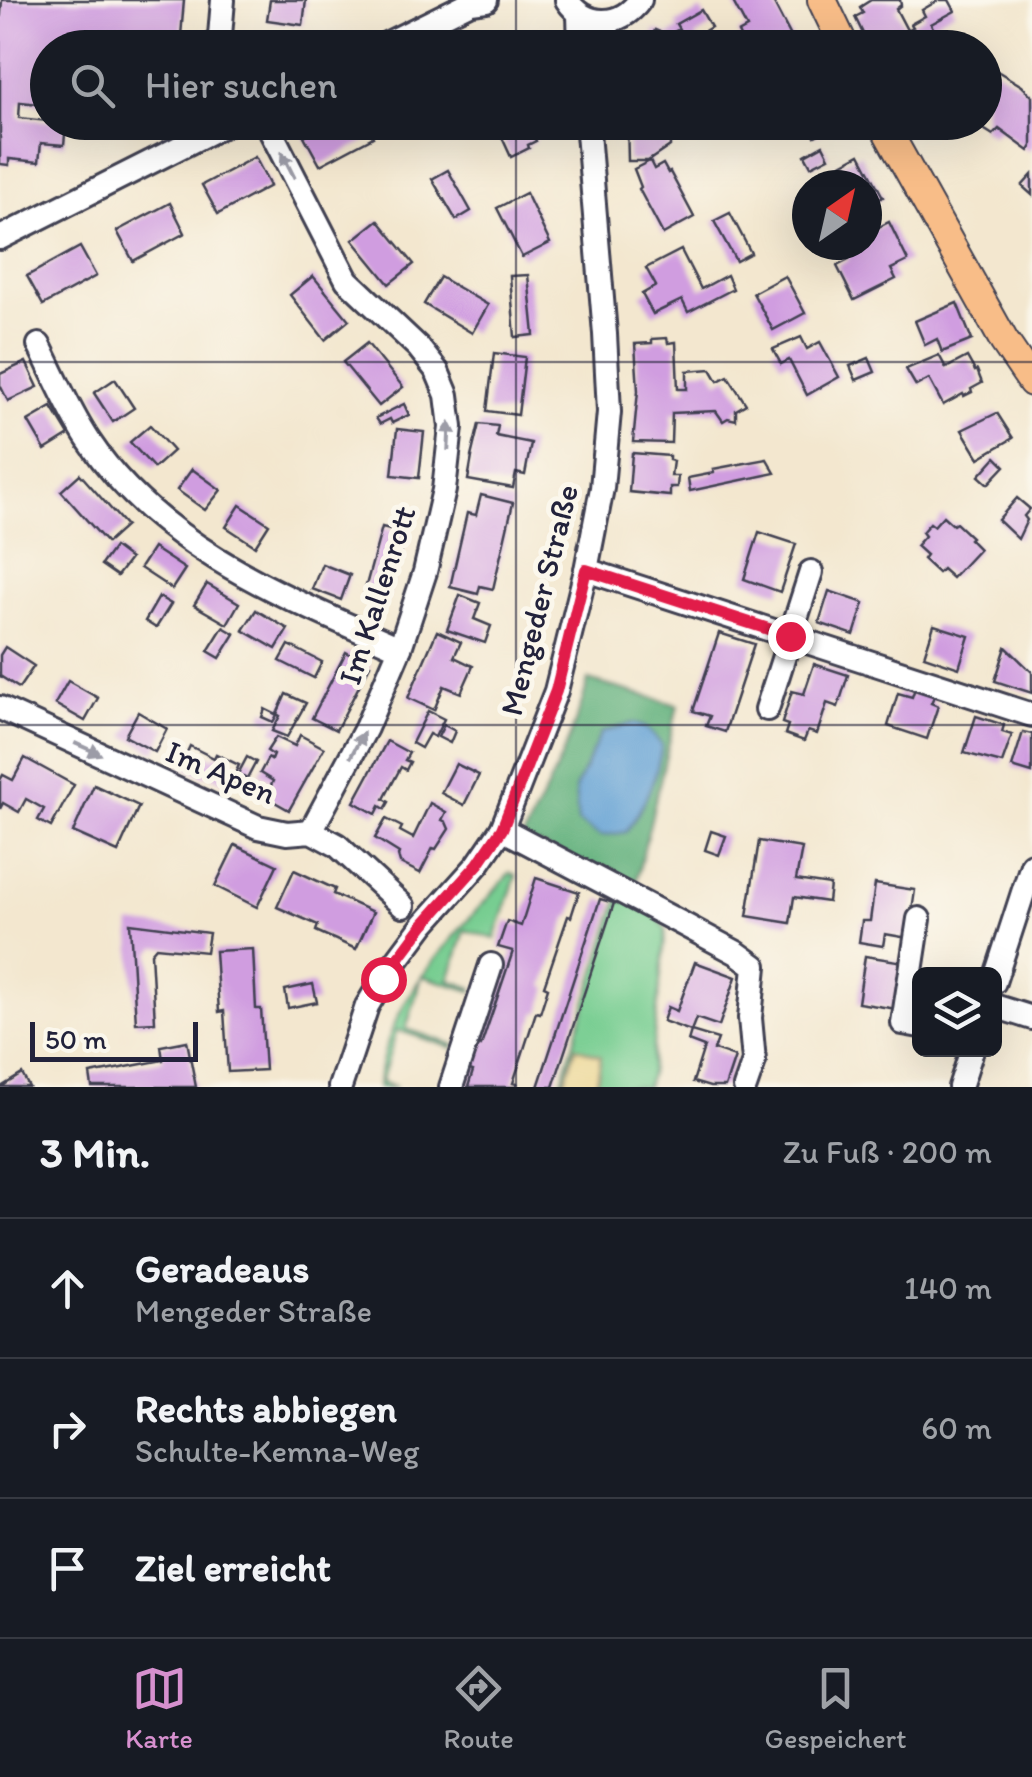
<!DOCTYPE html>
<html lang="de">
<meta charset="utf-8">
<style>
body{margin:0;font-family:Itim,sans-serif;background:#20242c;color:#f1f3f6}
.controls{position:absolute;right:30px;bottom:30px;display:grid;overflow:hidden;border-radius:15px;box-shadow:0 10px 40px #0002}
.controls button{width:90px;height:90px;display:grid;place-items:center;padding:0;border:0;border-bottom:2px solid #363941;background:#171b24;color:#f1f3f6;font:50px sans-serif}
.compass{position:absolute;left:792px;top:170px;width:90px;height:90px;border-radius:50%;background:#171b24;box-shadow:0 10px 40px #0002;rotate:34deg}
.scale{position:absolute;left:30px;bottom:25px;width:168px;box-sizing:border-box;padding-left:10px;border:5px solid #22223b;border-top:0;font-size:28px;line-height:35px;white-space:nowrap;color:#22223b;-webkit-text-stroke:8px #fbf7ec;paint-order:stroke}
.stop{position:absolute;width:30px;height:30px;margin:-22px;border:8px solid #e11d48;border-radius:50%;background:#fff}
.stop.end{background:#e11d48;border-color:#fff;box-shadow:0 2px 10px #0008}
.list{margin:0;padding:0;list-style:none}
h2{display:flex;justify-content:space-between;align-items:center;height:130px;margin:0;padding:0 40px;font-size:42px}
h2 small{font-size:32px;font-weight:400;color:#9ea1a6}
.list li{display:grid;grid-template-columns:65px 1fr auto;gap:30px;align-items:center;box-sizing:border-box;height:140px;padding:0 40px;border-top:2px solid #363941}
.list b{display:block;font-size:38px;white-space:nowrap}
.list p{margin:0;font-size:32px;white-space:nowrap;color:#9ea1a6}
.list em{font-size:32px;font-style:normal;color:#9ea1a6}
.icon{flex:none;width:55px;height:55px;fill:none;stroke:currentColor;stroke-width:2;stroke-linecap:round;stroke-linejoin:round}
.map{position:relative;flex:none;width:1032px;height:1087px;overflow:hidden}
.search{position:absolute;background:#171b24;box-shadow:0 10px 40px #0002;left:30px;right:30px;top:30px;height:110px;display:flex;align-items:center;gap:25px;box-sizing:border-box;padding:0 35px;border-radius:55px;color:#9ea1a6;font-size:38px}
.sheet{height:550px;background:#171b24}
nav{display:flex;justify-content:space-around;align-items:center;box-sizing:border-box;height:140px;border-top:2px solid #363941;background:#171b24;font-size:28px;color:#9ea1a6}
nav a{display:grid;justify-items:center;gap:5px}
nav .on{color:#d690ce}
.map>svg:first-child{display:block}
.green{fill:#77cd91;stroke:#4c7866;stroke-width:2.5}
.forest{fill:#61b07b;stroke:#42695b;stroke-width:2.5}
.sand{fill:#eeda9e;stroke:#887e6c;stroke-width:2.5}
.water{fill:#62a0d4;stroke:#426188;stroke-width:2.5}
.building{fill:#d09de0}
.lines{fill:none;stroke-linecap:round;stroke-linejoin:round}
.minor-casing{stroke:#414051;stroke-width:28}
.major-casing{stroke:#414051;stroke-width:32}
.minor{stroke:#fff;stroke-width:22}
.major{stroke:#f8bd88;stroke-width:28}
.oneway{fill:#9c9ca7}
.route{stroke:#e11d48;stroke-width:12}
.grid{fill:none;stroke:#22223b;stroke-width:2.5;stroke-opacity:0.55}
.labels{text-anchor:middle;dominant-baseline:central;stroke-width:10;stroke-linejoin:round;paint-order:stroke}
.street-label{font-size:32px;fill:#22223b;stroke:#fbf7ec}
</style>
<div class="map">
<svg width="1032" height="1087" viewBox="0 0 1032 1087">
<rect width="100%" height="100%" fill="#fbf7ec"/>
<filter id="ink" filterUnits="userSpaceOnUse"><feTurbulence type="fractalNoise" baseFrequency=".01" numOctaves="2"/><feDisplacementMap in="SourceGraphic" scale="20" xChannelSelector="R" yChannelSelector="G"/><feConvolveMatrix kernelMatrix="1 2 1 2 8 2 1 2 1" color-interpolation-filters="sRGB"/></filter>
<filter id="wash" filterUnits="userSpaceOnUse"><feTurbulence type="fractalNoise" baseFrequency=".0048" numOctaves="4" result="noise"/><feDisplacementMap in="SourceGraphic" scale="40" xChannelSelector="R" yChannelSelector="G"/><feGaussianBlur stdDeviation="2.25" result="paint"/><feColorMatrix in="noise" values="0 0 0 0 0 0 0 0 0 0 0 0 0 0 0 0 0 1.4 0 .05"/><feComposite in="paint" operator="in"/></filter>
<g filter="url(#wash)">
<rect width="100%" height="100%" fill="#f3e7cf"/>
<!-- green -->
<g class="green">
<path d="M510,873L516,876L495,939L465,930L449,980L472,988V991L422,976L406,1029L454,1045L453,1048L397,1030L381,1082L396,1087H378C385,999 455,937 510,873Z"/>
<polygon points="619,897 656,914 666,929 650,1074 646,1087 560,1087"/>
</g>
<!-- forest -->
<path class="forest" d="M588,680L678,705L634,891L523,837C548,787 575,734 588,680Z"/>
<!-- sand -->
<polygon class="sand" points="576,1047 601,1056 596,1087 563,1086"/>
<!-- water -->
<path class="water" d="M633,723L647,728L662,745C657,778 645,805 626,832L601,836L578,822L575,789L601,733Z"/>
<g id="blocks">
<!-- building -->
<g class="building">
<polygon points="2,0 184,0 180,48 48,48 48,105 20,102 19,118 66,123 64,145 41,143 39,162 9,159 9,165 0,164 0,26"/>
<polygon points="270,0 306,0 303,25 267,20"/>
<polygon points="732,0 772,0 797,48 751,48 749,45 745,47 738,33 747,28"/>
<polygon points="871,0 900,0 901,5 896,9 907,30 913,27 911,24 925,16 922,10 939,0 949,0 955,11 931,24 938,37 932,40 935,44 928,48 870,48 855,17 863,13 860,7"/>
<polygon points="701,10 711,27 695,37 701,48 677,48 673,41 670,48 642,48 646,39 650,41 655,30 671,37 670,34 679,29 676,24"/>
<polygon points="984,63 1022,86 1032,96 1032,146 1029,151 999,129 993,135 982,128 985,123"/>
<polygon points="329,122 365,122 373,137 320,165 304,136"/>
<polygon points="498,122 526,122 536,141 528,145 529,148 511,157 500,133 502,132"/>
<polygon points="627,122 661,122 670,128 670,146 648,161 628,161"/>
<polygon points="809,122 842,122 815,136"/>
<polygon points="823,145 829,157 811,166 805,155"/>
<polygon points="860,154 883,197 867,206 867,185 814,185 811,181"/>
<polygon points="255,157 270,186 218,214 202,185"/>
<polygon points="650,161 654,169 663,164 668,173 670,172 694,217 663,234 639,189 641,187 634,169"/>
<polygon points="448,170 471,211 456,220 432,179"/>
<polygon points="1032,175 1032,195 1022,186"/>
<polygon points="526,193 550,243 522,257 497,208"/>
<polygon points="807,193 807,217 797,198"/>
<polygon points="170,203 185,233 133,261 117,231"/>
<polygon points="730,213 751,253 736,261 714,221"/>
<polygon points="378,220 414,264 389,284 353,240"/>
<polygon points="889,222 908,261 891,269 896,279 854,300 837,266 849,260 842,245 867,245 867,233"/>
<polygon points="80,247 96,276 43,305 27,276"/>
<polygon points="681,250 701,289 727,275 733,289 688,312 682,300 653,314 642,294 656,286 646,268"/>
<polygon points="528,275 534,335 515,337 510,276"/>
<polygon points="313,276 349,320 325,340 290,295"/>
<polygon points="785,276 805,313 773,330 753,293"/>
<polygon points="440,277 488,305 472,333 424,304"/>
<polygon points="957,303 972,340 942,352 937,339 925,345 915,321"/>
<polygon points="801,337 807,349 820,342 839,377 807,395 789,360 781,364 773,349"/>
<polygon points="667,338 668,343 676,342 678,389 687,389 687,371 711,369 718,381 728,376 746,404 736,410 736,420 728,418 723,421 716,411 672,413 671,443 633,442 638,391 635,344 652,343 652,339"/>
<polygon points="367,343 403,387 379,406 343,362"/>
<polygon points="494,353 525,357 518,415 487,411"/>
<polygon points="939,355 946,368 967,357 975,371 977,370 982,383 971,389 972,392 964,396 963,394 943,405 929,379 916,386 906,369"/>
<polygon points="869,358 875,372 856,380 850,366"/>
<polygon points="26,362 38,387 8,401 0,385 0,374"/>
<polygon points="115,379 134,408 113,422 94,393"/>
<polygon points="404,404 409,415 392,423 390,419 380,424 376,418"/>
<polygon points="52,407 69,435 45,450 28,421"/>
<polygon points="997,413 1013,438 979,458 962,430"/>
<polygon points="479,424 498,426 496,436 531,443 525,475 516,473 513,488 468,480 472,457 471,457"/>
<polygon points="150,425 173,451 154,468 130,442"/>
<polygon points="397,429 424,432 419,478 392,475"/>
<polygon points="632,453 669,456 669,460 673,461 671,476 678,476 677,487 670,487 670,496 629,492"/>
<polygon points="996,457 1005,466 988,484 979,476"/>
<polygon points="767,459 775,473 690,491 688,478 714,473 713,469"/>
<polygon points="192,469 221,490 205,510 177,490"/>
<polygon points="80,474 126,526 107,543 61,491"/>
<polygon points="481,495 513,503 493,589 480,586 478,594 450,587 467,513 476,515"/>
<polygon points="1017,498 1030,509 1024,516 1027,520 1018,539 998,520"/>
<polygon points="240,505 269,524 255,546 226,527"/>
<polygon points="943,516 953,525 956,523 971,537 969,539 979,549 952,578 942,569 938,573 923,559 926,555 916,546 925,536 922,532 930,523 934,526"/>
<polygon points="382,527 406,533 387,600 364,593"/>
<polygon points="759,532 796,544 780,592 744,579"/>
<polygon points="114,547 130,559 117,576 101,565"/>
<polygon points="153,548 185,569 172,589 140,568"/>
<polygon points="322,564 350,575 341,600 312,589"/>
<polygon points="207,584 239,603 227,624 194,605"/>
<polygon points="829,591 864,603 854,635 819,623"/>
<polygon points="460,595 480,603 474,619 491,626 485,643 447,630"/>
<polygon points="159,597 171,604 156,628 145,621"/>
<polygon points="256,610 288,629 276,649 243,630"/>
<polygon points="934,625 969,636 959,668 924,656"/>
<polygon points="223,627 235,634 220,658 208,651"/>
<polygon points="437,631 461,642 454,657 473,666 461,693 444,686 434,710 408,698"/>
<polygon points="719,633 754,644 725,732 706,726 710,716 693,711"/>
<polygon points="289,645 322,662 314,678 280,661"/>
<polygon points="5,647 34,666 19,688 0,676 0,655"/>
<polygon points="1006,647 1032,672 1032,693 995,681"/>
<polygon points="346,652 370,665 336,730 312,718"/>
<polygon points="814,664 848,675 838,707 827,703 817,734 808,731 804,741 785,734 788,725 782,723 792,691 804,694"/>
<polygon points="68,681 98,698 85,721 55,704"/>
<polygon points="915,688 935,694 931,703 938,706 927,739 888,726 898,693 912,697"/>
<polygon points="286,694 306,703 287,737 272,731 280,716 277,714"/>
<polygon points="265,709 277,715 273,722 262,717"/>
<polygon points="428,711 444,719 435,737 429,734 421,748 412,743"/>
<polygon points="138,712 167,729 155,752 125,736"/>
<polygon points="976,716 1004,725 1002,732 1012,735 1002,763 964,753"/>
<polygon points="444,725 455,731 450,743 438,737"/>
<polygon points="1023,732 1032,734 1032,773 1012,767"/>
<polygon points="300,735 324,748 289,810 266,797 273,781 260,773 268,758 271,760 273,755 267,751 276,737 295,746"/>
<polygon points="387,741 409,753 405,760 410,762 406,770 401,767 384,799 389,802 385,809 380,806 376,814 354,802"/>
<polygon points="190,746 214,758 216,754 239,765 230,784 207,773 206,777 181,765"/>
<polygon points="247,757 256,762 247,779 238,774"/>
<polygon points="25,758 74,785 51,827 38,820 44,809 26,799 19,812 3,803 0,809 0,780 3,775 13,780"/>
<polygon points="456,764 479,775 464,805 441,793"/>
<polygon points="94,785 139,806 118,852 73,832"/>
<polygon points="430,803 446,812 442,820 446,822 449,829 436,849 433,848 420,873 400,863 398,856 399,853 375,838 386,819 402,827 400,831 413,838"/>
<polygon points="711,831 726,836 719,855 705,850"/>
<polygon points="759,841 802,848 796,880 830,885 828,902 794,897 790,923 747,916"/>
<polygon points="235,845 277,865 257,907 215,886"/>
<polygon points="294,870 335,889 333,894 373,912 356,949 316,931 318,925 277,907"/>
<polygon points="536,878 579,892 571,917 568,916 544,986 548,988 540,1013 536,1012 513,1083 517,1084 516,1087 468,1087 473,1071 460,1067 468,1042 481,1046 513,951 498,947 507,921 521,926"/>
<polygon points="875,884 915,890 908,938 885,934 883,946 859,942 862,921 870,921"/>
<polygon points="600,899 614,903 553,1087 538,1087"/>
<polygon points="130,923 209,933 206,952 156,947 151,953 155,1022 136,1023"/>
<polygon points="253,949 256,1009 261,1009 265,1070 228,1072 224,1011 219,1012 215,951"/>
<polygon points="865,956 904,962 897,1009 858,1003"/>
<polygon points="695,962 736,977 719,1026 696,1018 691,1031 718,1039 714,1050 735,1057 725,1087 710,1087 693,1082 704,1047 688,1041 691,1031 663,1021 668,1007 677,1011"/>
<polygon points="313,984 317,1002 288,1008 285,990"/>
<polygon points="187,1041 196,1087 92,1087 90,1074 163,1060 161,1046"/>
<polygon points="22,1074 29,1087 1,1087"/>
</g>
</g>
</g>
<g filter="url(#ink)">
<use href="#blocks" fill-opacity="0" stroke="#414051" stroke-width="2.5"/>
<g class="lines">
<!-- minor casing -->
<g class="minor-casing">
<g id="minor">
<path d="M567,0C586,29 621,27 640,0"/>
<polyline points="579,14 580,48"/>
<polyline points="219,48 223,0"/>
<polyline points="378,48 471,2 486,0"/>
<polyline points="603,48 609,22"/>
<polyline points="266,122 347,280 418,347 437,371 447,395 451,427 444,490 425,572 400,648 366,728 311,831"/>
<polyline points="0,238 230,122"/>
<path d="M39,345C55,377 69,411 89,441C160,548 287,598 400,648"/>
<polyline points="586,570 1032,715"/>
<polyline points="0,708 258,827 287,833 311,831 337,845 403,906"/>
<polyline points="767,709 811,572"/>
<polyline points="502,829 679,922 737,953 755,966 750,1018 754,1061 745,1087"/>
<polyline points="919,919 903,1023 920,1026"/>
<polyline points="994,982 1032,865"/>
<polyline points="994,1006 1032,1018"/>
<polyline points="340,1087 367,1006 383,979 424,924 478,864 502,829 556,691 586,570 602,488 609,412 605,334 588,133 585,122"/>
<polyline points="451,1087 491,965"/>
<polyline points="960,1087 972,1050"/>
</g>
</g>
<!-- major casing -->
<g class="major-casing">
<g id="major">
<polyline points="822,0 845,48"/>
<polyline points="882,122 1004,341 1032,382"/>
</g>
</g>
<!-- minor -->
<use href="#minor" class="minor"/>
<!-- major -->
<use href="#major" class="major"/>
</g>
<!-- one-way arrows -->
<defs><path id="oneway-solid" d="M-6-.8H1V-3.2L6.5 0L1 3.2V.8H-6Z" transform="scale(2.5)"/></defs>
<g class="oneway">
<use href="#oneway-solid" transform="translate(288 165) rotate(-117)"/>
<use href="#oneway-solid" transform="translate(449 436) rotate(-87)"/>
<use href="#oneway-solid" transform="translate(357 745) rotate(-62)"/>
<use href="#oneway-solid" transform="translate(88 749) rotate(24)"/>
</g>
</g>
<g class="lines" filter="url(#ink)">
<!-- route -->
<polyline class="route" points="383,979 424,924 478,864 502,829 556,691 586,570 790,636"/>
</g>
<!-- grid -->
<path class="grid" d="M516,0V48M516,122V1087M0,362H1032M0,725H1032"/>
<g class="labels">
<!-- street labels -->
<g class="street-label">
<text transform="translate(377 595) rotate(-72)">Im Kallenrott</text>
<text transform="translate(539 600) rotate(-76)">Mengeder Straße</text>
<text transform="translate(221 772) rotate(23)">Im Apen</text>
</g>
</g>
</svg>
<div class="controls">
<button><svg class="icon" aria-label="layers" viewBox="0 0 24 24"><path d="M12 4l9 5-9 5-9-5zM3 14l9 5 9-5"/></svg></button>
</div>
<svg class="compass" viewBox="-18 -18 36 36"><path d="M0-13l5 13h-10z" fill="#e53935"/><path d="M0 13l5-13h-10z" fill="#9ea1a6"/></svg>
<div class="scale">50 m</div>
<div class="stop" style="left:383px;top:979px"></div>
<div class="stop end" style="left:790px;top:636px"></div>
<div class="search"><svg class="icon" aria-label="search" viewBox="0 0 24 24"><circle cx="10" cy="10" r="6"/><path d="M15 15l6 6"/></svg>Hier suchen</div>
</div>
<section class="sheet">
<h2>3 Min.<small>Zu Fuß · 200 m</small></h2>
<ul class="list">
<li><svg class="icon" aria-label="ahead" viewBox="0 0 24 24"><path d="M12 20V5M6 11l6-6 6 6"/></svg><div><b>Geradeaus</b><p>Mengeder Straße</p></div><em>140 m</em></li>
<li><svg class="icon" aria-label="right" viewBox="0 0 24 24"><path d="M7 20v-9h11M14 6l5 5-5 5"/></svg><div><b>Rechts abbiegen</b><p>Schulte-Kemna-Weg</p></div><em>60 m</em></li>
<li><svg class="icon" aria-label="arrive" viewBox="0 0 24 24"><path d="M6 21V4h12l-3 4 3 4H6"/></svg><div><b>Ziel erreicht</b></div></li>
</ul>
</section>
<nav>
<a class="on"><svg class="icon" aria-label="map" viewBox="0 0 24 24"><path d="M3 6l6-2 6 2 6-2v14l-6 2-6-2-6 2zM9 4v14M15 6v14"/></svg>Karte</a>
<a><svg class="icon" aria-label="directions" viewBox="0 0 24 24"><path d="M12 3l9 9-9 9-9-9zM9 14v-3h6M13 9l2 2-2 2"/></svg>Route</a>
<a><svg class="icon" aria-label="saved" viewBox="0 0 24 24"><path d="M7 4h10v16l-5-4-5 4z"/></svg>Gespeichert</a>
</nav>
